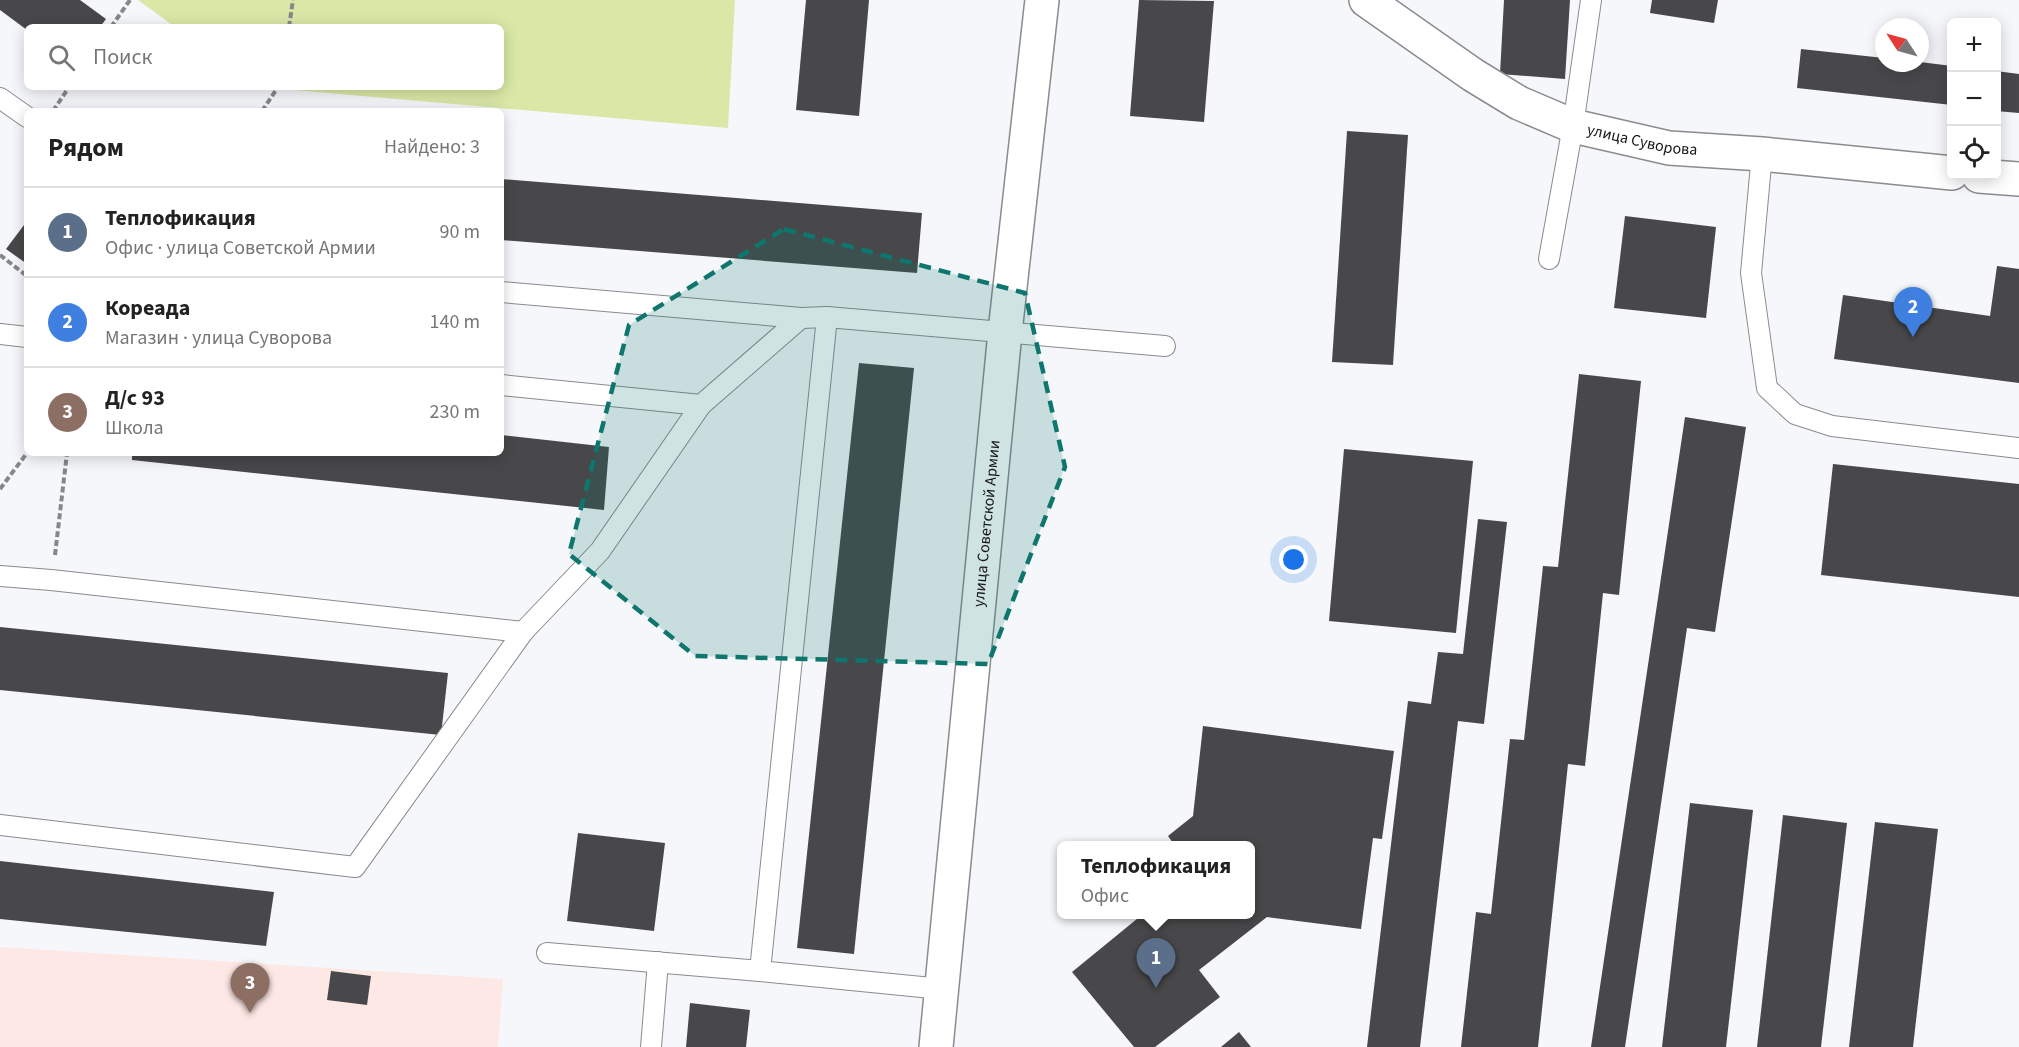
<!DOCTYPE html>
<html lang="ru">
<meta charset="utf-8">
<style>
body{margin:0;font-family:"Source Sans 3",sans-serif;background:#f2f2f2;color:#222}
.controls{position:absolute;right:18px;top:18px;display:grid;overflow:hidden;border-radius:9px;box-shadow:0 3px 15px #0003}
.controls button{width:54px;height:54px;display:grid;place-items:center;padding:0;border:0;border-bottom:2px solid #e0e0e0;background:#fff;color:#222;font:30px sans-serif}
.compass{position:absolute;left:1875px;top:18px;width:54px;height:54px;border-radius:50%;background:#fff;box-shadow:0 3px 15px #0003;rotate:306deg}
.you{position:absolute;left:1294px;top:560px;width:21px;height:21px;margin:-15px;border:4px solid #fff;border-radius:50%;background:#1a73e8;box-shadow:0 0 0 9px #1a73e833}
.badge{display:grid;place-items:center;width:39px;height:39px;border-radius:50%;background:#2563eb;color:#fff;font-size:20px;font-weight:700}
.pin{position:absolute;translate:-50% -50px;filter:drop-shadow(0 2px 3px #0008)}
.pin::after{content:'';position:absolute;top:32px;width:21px;height:18px;background:inherit;clip-path:polygon(0 0,100% 0,50% 100%)}
.popup{position:absolute;left:1057px;top:841px;width:198px;height:78px;box-sizing:border-box;display:grid;place-content:center;border-radius:9px;background:#fff;filter:drop-shadow(0 2px 4px #0005);font-size:20px;white-space:nowrap;color:#767676}
.popup b{font-size:22px;color:#222}
.popup::after{content:'';position:absolute;left:50%;top:100%;margin-left:-12px;border:12px solid transparent;border-top-color:#fff}
.list{margin:0;padding:0;list-style:none}
h2{display:flex;justify-content:space-between;align-items:center;height:78px;margin:0;padding:0 24px;font-size:26px}
h2 small{font-size:20px;font-weight:400;color:#767676}
.list li{display:grid;grid-template-columns:39px 1fr auto;gap:18px;align-items:center;box-sizing:border-box;height:90px;padding:0 24px;border-top:2px solid #e0e0e0}
.list b{display:block;font-size:22px;white-space:nowrap}
.list p{margin:0;font-size:20px;white-space:nowrap;color:#767676}
.list em{font-size:20px;font-style:normal;color:#767676}
.icon{flex:none;width:33px;height:33px;fill:none;stroke:currentColor;stroke-width:2;stroke-linecap:round;stroke-linejoin:round}
.map{position:relative;flex:none;width:2019px;height:1047px;overflow:hidden}
.search{position:absolute;background:#fff;box-shadow:0 3px 15px #0003;left:24px;top:24px;width:480px;height:66px;display:flex;align-items:center;gap:15px;box-sizing:border-box;padding:0 21px;border-radius:9px;color:#767676;font-size:22px}
.panel{position:absolute;background:#fff;box-shadow:0 3px 15px #0003;left:24px;top:108px;width:480px;height:348px;border-radius:9px}
.map>svg:first-child{display:block}
.education{fill:#fde8e5}
.green{fill:#d9e8a6}
.building{fill:#484749}
.lines{fill:none;stroke-linecap:round;stroke-linejoin:round}
.lane-casing{stroke:#8a8b8d;stroke-width:22}
.secondary-casing{stroke:#8a8b8d;stroke-width:36}
.path{stroke:#868789;stroke-width:4;stroke-dasharray:6 3;stroke-linecap:butt}
.lane{stroke:#fff;stroke-width:20}
.secondary{stroke:#fff;stroke-width:33}
.marked{fill:#0f766e;fill-opacity:0.2;stroke:#0f766e;stroke-width:4.5;stroke-dasharray:12 8;stroke-linejoin:round}
.labels{text-anchor:middle;dominant-baseline:central;stroke-width:6;stroke-linejoin:round;paint-order:stroke}
.street-label{font-size:16px;fill:#171718;stroke:#f6f7fa}
</style>
<div class="map">
<svg width="2019" height="1047" viewBox="0 0 2019 1047">
<rect width="100%" height="100%" fill="#f6f7fa"/>
<!-- education -->
<polygon class="education" points="0,947 503,979 498,1047 0,1047"/>
<!-- green -->
<polygon class="green" points="138,0 735,0 728,128 260,87 501,87 501,27 175,27"/>
<!-- building -->
<g class="building">
<polygon points="0,0 80,0 106,19 100,27 27,27 27,30 0,10"/>
<polygon points="806,0 869,0 859,116 796,110"/>
<polygon points="1139,0 1214,1 1204,122 1130,116"/>
<polygon points="1504,0 1570,0 1565,79 1500,74"/>
<polygon points="1652,0 1718,0 1714,23 1650,13"/>
<polygon points="1801,49 1884,58 1884,63 1920,62 1952,66 1952,105 1797,88"/>
<polygon points="1996,71 2019,74 2019,113 1996,111"/>
<polygon points="1347,131 1408,135 1393,365 1332,362"/>
<polygon points="501,179 922,213 917,273 501,240"/>
<polygon points="1625,216 1716,227 1706,318 1614,308"/>
<polygon points="27,221 27,264 6,249"/>
<polygon points="1997,266 2019,269 2019,383 1834,359 1843,295 1990,316"/>
<polygon points="859,363 914,368 854,954 797,948"/>
<polygon points="1579,374 1641,381 1619,595 1603,593 1585,766 1568,764 1538,1047 1461,1047 1476,912 1491,914 1510,739 1524,740 1543,566 1558,567"/>
<polygon points="1685,417 1746,427 1715,632 1687,628 1625,1047 1591,1047"/>
<polygon points="501,435 609,447 604,510 132,460 132,453 501,453"/>
<polygon points="1344,449 1473,461 1456,633 1329,621"/>
<polygon points="1833,464 2019,484 2019,597 1821,575"/>
<polygon points="1478,519 1507,522 1484,724 1458,721 1420,1047 1367,1047 1408,701 1431,704 1438,652 1463,654"/>
<polygon points="0,627 448,673 441,735 0,690"/>
<polygon points="1203,726 1394,751 1382,839 1373,838 1361,929 1267,917 1199,970 1220,997 1155,1047 1134,1047 1072,972 1143,914 1162,914 1167,920 1172,914 1250,914 1250,846 1175,846 1168,836 1193,816"/>
<polygon points="1690,803 1753,810 1726,1047 1662,1047"/>
<polygon points="1783,815 1847,823 1821,1047 1757,1047"/>
<polygon points="1875,822 1938,829 1913,1047 1849,1047"/>
<polygon points="578,833 665,843 654,931 567,921"/>
<polygon points="0,861 274,892 266,946 0,919"/>
<polygon points="331,971 371,976 367,1005 327,1000"/>
<polygon points="690,1003 750,1010 746,1047 686,1047"/>
<polygon points="1239,1032 1251,1047 1221,1047"/>
</g>
<g class="lines">
<!-- lane casing -->
<g class="lane-casing">
<g id="lane">
<polyline points="0,98 27,117"/>
<polyline points="1762,154 1751,273 1767,388 1795,414 1832,426 2019,448"/>
<polyline points="1549,259 1573,126 1591,0"/>
<polyline points="501,292 801,318 827,317 1165,346"/>
<polyline points="827,317 760,971 942,989"/>
<polyline points="0,334 27,337"/>
<polyline points="501,385 701,405"/>
<polyline points="0,576 51,580 523,632"/>
<polyline points="0,825 355,867 523,632 600,551 701,405 801,318"/>
<polyline points="547,953 760,971"/>
<polyline points="651,1047 658,962"/>
</g>
</g>
<!-- secondary casing -->
<g class="secondary-casing">
<g id="secondary">
<path id="s1" d="M1366,0L1473,75L1519,103L1573,126L1669,148L1762,154L1952,173"/>
<polyline points="1979,176 2019,179"/>
<path id="s2" d="M936,1047L1005,332L1042,0"/>
</g>
</g>
<!-- path -->
<g class="path">
<polyline points="111,27 130,0"/>
<polyline points="289,27 293,0"/>
<polyline points="53,111 69,87"/>
<polyline points="262,111 278,87"/>
<polyline points="0,255 27,276"/>
<polyline points="0,489 27,453"/>
<polyline points="55,555 67,453"/>
</g>
<!-- lane -->
<use href="#lane" class="lane"/>
<!-- secondary -->
<use href="#secondary" class="secondary"/>
</g>
<!-- marked area -->
<path class="marked" d="M784,229L1025,293L1065,467L988,664L695,656L569,554L629,325Z"/>
<g class="labels">
<!-- street labels -->
<g class="street-label">
<text stroke="none"><textPath href="#s1" startOffset="314">улица Суворова</textPath></text>
<text stroke="none"><textPath href="#s2" startOffset="526">улица Советской Армии</textPath></text>
</g>
</g>
</svg>
<div class="controls">
<button>+</button>
<button>−</button>
<button><svg class="icon" aria-label="locate" viewBox="0 0 24 24"><circle cx="12" cy="12" r="6"/><path d="M12 2v4M12 18v4M2 12h4M18 12h4"/></svg></button>
</div>
<svg class="compass" viewBox="-18 -18 36 36"><path d="M0-13l5 13h-10z" fill="#e53935"/><path d="M0 13l5-13h-10z" fill="#767676"/></svg>
<div class="you"></div>
<div class="pin badge" style="left:1156px;top:988px;background:#5c6f8a">1</div>
<div class="popup"><b>Теплофикация</b>Офис</div>
<div class="pin badge" style="left:1913px;top:337px;background:#3f7fe0">2</div>
<div class="pin badge" style="left:250px;top:1013px;background:#8d6e63">3</div>
<div class="search"><svg class="icon" aria-label="search" viewBox="0 0 24 24"><circle cx="10" cy="10" r="6"/><path d="M15 15l6 6"/></svg>Поиск</div>
<section class="panel">
<h2>Рядом<small>Найдено: 3</small></h2>
<ul class="list">
<li><span class="badge" style="background:#5c6f8a">1</span><div><b>Теплофикация</b><p>Офис · улица Советской Армии</p></div><em>90 m</em></li>
<li><span class="badge" style="background:#3f7fe0">2</span><div><b>Кореада</b><p>Магазин · улица Суворова</p></div><em>140 m</em></li>
<li><span class="badge" style="background:#8d6e63">3</span><div><b>Д/с 93</b><p>Школа</p></div><em>230 m</em></li>
</ul>
</section>
</div>
